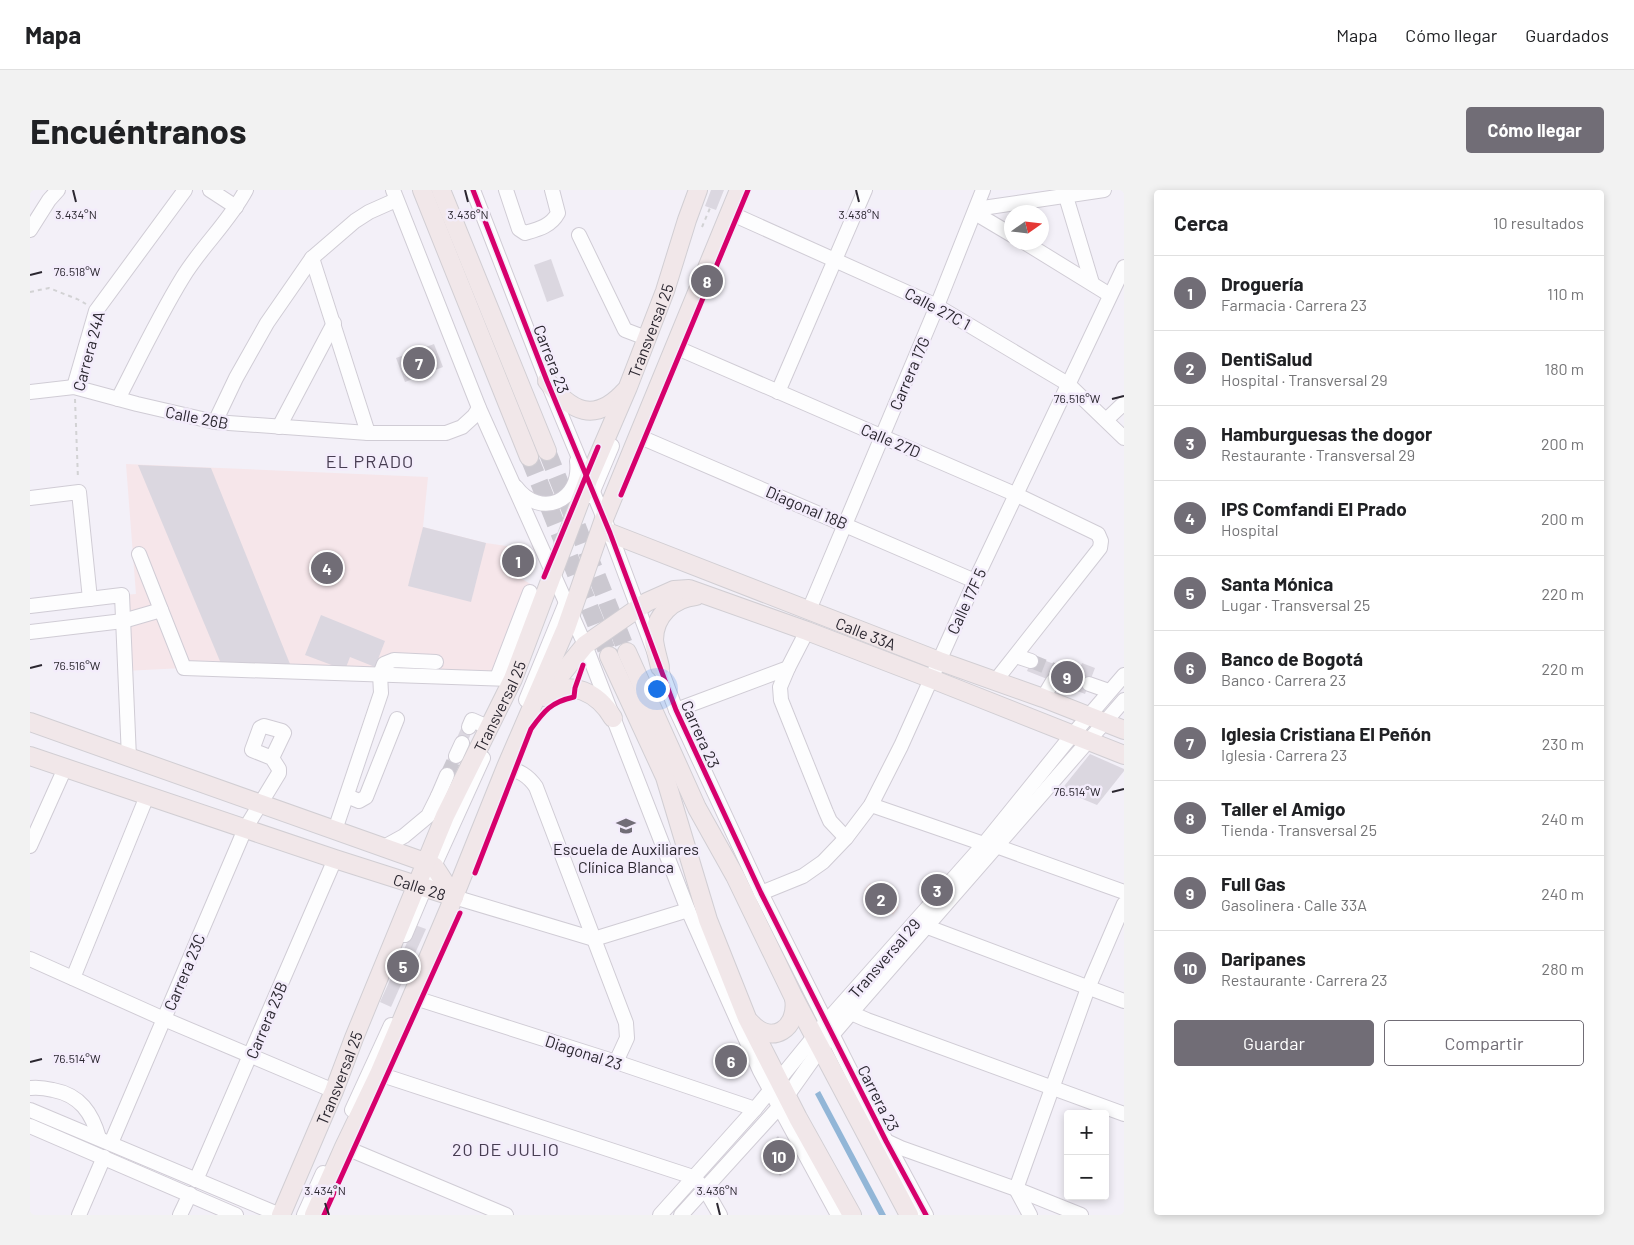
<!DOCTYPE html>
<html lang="es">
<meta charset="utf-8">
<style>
body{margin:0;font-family:Barlow,sans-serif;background:#f2f2f2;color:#202124}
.controls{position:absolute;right:15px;bottom:15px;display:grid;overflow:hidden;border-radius:5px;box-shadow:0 2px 8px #0003}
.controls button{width:45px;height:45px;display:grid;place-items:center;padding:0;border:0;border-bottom:1px solid #e0e0e0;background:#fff;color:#202124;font:25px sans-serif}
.compass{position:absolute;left:974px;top:15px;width:45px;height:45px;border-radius:50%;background:#fff;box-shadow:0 2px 8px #0003;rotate:76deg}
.you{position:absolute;left:626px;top:498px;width:18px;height:18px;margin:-12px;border:4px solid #fff;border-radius:50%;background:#1a73e8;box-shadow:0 0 0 8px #1a73e833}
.badge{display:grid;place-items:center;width:32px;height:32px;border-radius:50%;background:#716d76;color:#fff;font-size:16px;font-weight:700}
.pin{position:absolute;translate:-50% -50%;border:2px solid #fff;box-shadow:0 1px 5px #0006}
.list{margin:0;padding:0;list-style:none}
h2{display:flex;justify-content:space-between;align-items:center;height:65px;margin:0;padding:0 20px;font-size:21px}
h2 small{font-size:16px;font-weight:400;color:#757577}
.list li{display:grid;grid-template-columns:32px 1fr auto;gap:15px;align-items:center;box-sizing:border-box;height:75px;padding:0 20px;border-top:1px solid #e0e0e0}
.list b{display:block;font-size:19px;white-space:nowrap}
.list p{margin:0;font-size:16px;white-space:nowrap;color:#757577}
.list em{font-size:16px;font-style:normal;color:#757577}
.actions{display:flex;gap:10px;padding:15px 20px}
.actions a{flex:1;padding:11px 0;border:1px solid #716d76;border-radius:5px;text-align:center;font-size:18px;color:#716d76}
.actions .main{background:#716d76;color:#fff}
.map{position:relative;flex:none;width:1094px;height:1025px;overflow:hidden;border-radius:5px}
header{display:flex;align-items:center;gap:30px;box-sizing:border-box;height:70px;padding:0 25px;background:#fff;border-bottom:1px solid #e0e0e0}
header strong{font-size:24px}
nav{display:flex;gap:28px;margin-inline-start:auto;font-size:18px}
.intro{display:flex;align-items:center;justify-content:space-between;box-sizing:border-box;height:120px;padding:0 30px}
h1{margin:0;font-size:35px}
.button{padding:12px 22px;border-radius:5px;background:#716d76;color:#fff;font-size:18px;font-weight:700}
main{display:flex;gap:30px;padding:0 30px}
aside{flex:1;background:#fff;border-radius:5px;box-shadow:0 2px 8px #0003}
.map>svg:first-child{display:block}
.medical{fill:#f6e6ea}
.water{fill:#92b6d7}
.building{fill:#dbd7e0}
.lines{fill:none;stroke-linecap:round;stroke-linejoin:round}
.minor-tunnel{stroke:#cbc8d0;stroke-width:14;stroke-dasharray:14 7;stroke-linecap:butt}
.major-tunnel{stroke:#cbc8d0;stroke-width:18;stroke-dasharray:18 9;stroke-linecap:butt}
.minor-casing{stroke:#d0ccd5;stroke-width:16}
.major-casing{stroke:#d1ced3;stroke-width:20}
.path{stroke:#d2d2d4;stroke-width:2;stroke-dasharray:4 4;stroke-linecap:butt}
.minor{stroke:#fdfdfe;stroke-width:14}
.major{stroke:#f1e7e9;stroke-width:18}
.cycleway-casing{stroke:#f3ecfb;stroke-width:8}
.cycleway{stroke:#d6006c;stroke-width:5}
.ticks{fill:none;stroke:#2b2730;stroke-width:2}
.labels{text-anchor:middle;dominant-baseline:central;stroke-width:5;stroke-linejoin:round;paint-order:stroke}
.street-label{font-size:16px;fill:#2b2730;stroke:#f3ecfb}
.poi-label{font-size:16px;fill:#2b2730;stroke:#f3ecfb}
.neighbourhood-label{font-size:18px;letter-spacing:1px;fill:#473d52;stroke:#f3ecfb}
.ticks-label{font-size:12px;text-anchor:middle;fill:#2b2730;stroke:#f3ecfb;stroke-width:5;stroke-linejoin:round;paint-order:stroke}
</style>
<header>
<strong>Mapa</strong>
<nav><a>Mapa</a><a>Cómo llegar</a><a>Guardados</a></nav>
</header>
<div class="intro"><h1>Encuéntranos</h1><a class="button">Cómo llegar</a></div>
<main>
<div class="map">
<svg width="1094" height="1025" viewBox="0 0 1094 1025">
<rect width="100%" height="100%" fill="#f3f0f8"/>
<!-- medical -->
<g class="medical">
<polygon points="96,274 398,287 393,337 456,353 484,357 493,369 487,386 509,399 483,489 154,478 94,481 92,405 106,404"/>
<polygon points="840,693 869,717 863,725 834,700"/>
</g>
<!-- water -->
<polygon class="water" points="790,901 856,1025 849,1025 785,904"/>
<!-- building -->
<g class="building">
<polygon points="681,0 694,0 686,20 675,16"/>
<polygon points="521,69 534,106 517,112 504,75"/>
<polygon points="404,154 413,177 375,192 366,168"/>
<polygon points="108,275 181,278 262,479 192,476"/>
<polygon points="393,337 456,353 441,412 378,396"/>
<polygon points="291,425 355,451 345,477 320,467 315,480 275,465"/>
<polygon points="1003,466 1048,483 1052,473 1065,478 1055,504 997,481"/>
<polygon points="433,534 443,539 436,555 426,550"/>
<polygon points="420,564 431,569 423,588 412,582"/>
<polygon points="1060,564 1094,579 1094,581 1067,615 1031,600"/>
<polygon points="385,735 396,739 361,817 350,812"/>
<polygon points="748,946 764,972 750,986 735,959"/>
</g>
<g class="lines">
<!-- minor-tunnel -->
<g class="minor-tunnel">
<polyline points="1001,471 1059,494"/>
<polyline points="417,585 426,566"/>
</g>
<!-- major-tunnel -->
<g class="major-tunnel">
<polyline points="517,261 597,462"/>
<polyline points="499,267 579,466"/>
</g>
<!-- minor casing -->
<g class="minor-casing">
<g id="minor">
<polyline points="180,0 206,17"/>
<polyline points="363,0 449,218 555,455 658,720 730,881 808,1025"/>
<polyline points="443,0 517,191 580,343 646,520 731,703 856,951 896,1025"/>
<path d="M476,0L489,39L495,43C509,39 521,36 528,23L522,0"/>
<polyline points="1034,0 1062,93"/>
<polyline points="946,19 1074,0"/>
<polyline points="700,23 907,116 1038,194 1094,248"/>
<polyline points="945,23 982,45"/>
<polyline points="0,40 19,10 28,0"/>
<polyline points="549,45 595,140 616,148"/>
<polyline points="994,52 1080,105"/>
<polyline points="282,68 338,243"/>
<polyline points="645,157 987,305 1068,344 1071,351 1070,358 966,490"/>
<polyline points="44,197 66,121 155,0"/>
<polyline points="0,202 44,197 107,214 185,232 338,243 416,243 432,237 444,226 449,218"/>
<polyline points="748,202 835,0"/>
<path d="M88,209C109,168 129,126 153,87C172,56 199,32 216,0"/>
<polyline points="1076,230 1094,213"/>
<polyline points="185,232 206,188 237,133 282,68 325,31 339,22 366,10"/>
<polyline points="249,237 304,133"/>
<polyline points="608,246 945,391"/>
<path d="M486,297C510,329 552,312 547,271"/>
<polyline points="561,306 582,256"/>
<polyline points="0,308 49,302 60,409"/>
<polyline points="109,364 154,478 483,489"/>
<polyline points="0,416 92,405 99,568"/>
<polyline points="779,420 907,116 953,0"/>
<polyline points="0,442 93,431 131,420"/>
<polyline points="986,466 1001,471"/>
<polyline points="758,478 750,497 751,510 796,622 800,631 816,648"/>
<polyline points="467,488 500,402"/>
<polyline points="1059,494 1079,501"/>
<polyline points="1013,508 1023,491"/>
<polyline points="496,510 537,410"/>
<polyline points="646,520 758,478 777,441"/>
<polyline points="439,537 442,530 460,538"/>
<polyline points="426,566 432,553"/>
<path d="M476,577C489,581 498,585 506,597L596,833L597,848L586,872"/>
<polyline points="317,606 329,611 336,607 367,529"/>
<polyline points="411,614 408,606 417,585"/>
<polyline points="841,615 954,654"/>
<polyline points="305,640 351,503 350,484 354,474 364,470 406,472"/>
<polyline points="0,656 35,578"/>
<polyline points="966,656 1094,702"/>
<polyline points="354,657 374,646 398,626 408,606"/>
<polyline points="731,703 773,686 793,672 816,648 841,615 871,556 945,391 1094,77"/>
<polyline points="424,707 564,749 658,720"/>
<polyline points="895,736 1094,811"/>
<polyline points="375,745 404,676 453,568"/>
<polyline points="0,769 134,829 304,901"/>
<polyline points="43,788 117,606"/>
<polyline points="382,807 586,872 725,919"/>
<polyline points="821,823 837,830 1094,924"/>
<polyline points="349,884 663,987 675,999 690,1025"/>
<path d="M0,898C9,897 15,898 23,900C50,905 62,923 69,948"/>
<polyline points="0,920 250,1025"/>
<polyline points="322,920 361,835"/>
<polyline points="0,936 206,1025"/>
<polyline points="856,951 871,958 986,999 1051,1025"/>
<polyline points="81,953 215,639 249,583 249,579 242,568 254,543 252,541 234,536 230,538 222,560 242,568"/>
<polyline points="314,957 476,1025"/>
<polyline points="166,990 305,669"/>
<polyline points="49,1025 74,967"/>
<polyline points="150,1025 160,1004"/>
<polyline points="274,1025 293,983"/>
<polyline points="630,1025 725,919 796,832 954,654 1038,550 1094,485"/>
<polyline points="651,1025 750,916 791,858 821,823 1094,510"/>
<polyline points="1000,1025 986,999 1058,798 1094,714"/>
</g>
</g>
<!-- major casing -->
<g class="major-casing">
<g id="major">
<polyline points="392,0 499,267"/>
<polyline points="411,0 517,261"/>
<path d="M517,191C541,222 565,234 595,201"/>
<path id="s1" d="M580,343L909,471L1013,508L1094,540"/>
<polyline points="597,462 667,618 705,686 763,806 879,1025"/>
<polyline points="579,466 635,587 678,730 717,828 768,928 822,1025"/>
<path d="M630,477C628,468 625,459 624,450C624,426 643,408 666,406"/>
<polyline points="516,503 555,455 617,412 644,400 659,399 777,441 902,489 1094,565"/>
<path d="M515,507C541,488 568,503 583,528"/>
<polyline points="0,532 389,670 404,676 424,707"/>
<path id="s2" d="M0,566L305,669L424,707"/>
<path d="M720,832C742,857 769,838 764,808"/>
<path id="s3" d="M251,1025L304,901L324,848L415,626L483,489L558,290L598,197L635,101L657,30L668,0"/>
<polyline points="284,1025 314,957 349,884 419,719 476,577 536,438 574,329 709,0"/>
</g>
</g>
<!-- path -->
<g class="path">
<polyline points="672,37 680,18"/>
<polyline points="0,102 19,98 47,109 56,114"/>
<polyline points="45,209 48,289"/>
</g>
<!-- minor -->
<use href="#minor" class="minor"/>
<!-- major -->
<use href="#major" class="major"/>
<!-- cycleway casing -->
<g class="cycleway-casing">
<g id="cycleway">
<polyline points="443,0 517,191 580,343 646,520 731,703 856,951 896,1025"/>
<polyline points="591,305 718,0"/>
<polyline points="514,387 568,257"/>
<path d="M445,683L501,539C514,521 521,512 544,507L545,498L553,475"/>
<polyline points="294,1025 430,723"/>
</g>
</g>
<!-- cycleway -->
<use href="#cycleway" class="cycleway"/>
</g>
<!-- ticks -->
<path class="ticks" d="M43,0L46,12M435,0L438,12M826,0L829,12M0,85L12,82M1082,209L1094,206M0,478L12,475M1082,602L1094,599M0,872L12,869M295,1013L299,1025M687,1013L690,1025"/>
<!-- icons -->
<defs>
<g id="school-bare" transform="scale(1.5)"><path d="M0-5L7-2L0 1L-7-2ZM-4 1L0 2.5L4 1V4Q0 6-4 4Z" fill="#716d76" stroke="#f3ecfb" stroke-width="2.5" paint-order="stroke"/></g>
</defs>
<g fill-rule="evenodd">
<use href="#school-bare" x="596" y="636"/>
</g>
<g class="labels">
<!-- street labels -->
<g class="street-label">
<text transform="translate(908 118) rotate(28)">Calle 27C 1</text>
<text stroke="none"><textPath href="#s3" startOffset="959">Transversal 25</textPath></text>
<text transform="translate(58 161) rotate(-75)">Carrera 24A</text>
<text transform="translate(522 169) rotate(69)">Carrera 23</text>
<text transform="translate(879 183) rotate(-67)">Carrera 17G</text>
<text transform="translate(167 227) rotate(11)">Calle 26B</text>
<text transform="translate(861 250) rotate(23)">Calle 27D</text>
<text transform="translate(777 317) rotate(23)">Diagonal 18B</text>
<text transform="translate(936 411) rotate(-65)">Calle 17F 5</text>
<text stroke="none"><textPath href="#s1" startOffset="275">Calle 33A</textPath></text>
<text stroke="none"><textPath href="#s3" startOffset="554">Transversal 25</textPath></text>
<text transform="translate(671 544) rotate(66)">Carrera 23</text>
<text stroke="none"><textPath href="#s2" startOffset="411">Calle 28</textPath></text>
<text transform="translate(854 768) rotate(-49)">Transversal 29</text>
<text transform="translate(154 782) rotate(-67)">Carrera 23C</text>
<text transform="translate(236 830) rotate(-67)">Carrera 23B</text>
<text transform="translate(554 862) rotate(18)">Diagonal 23</text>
<text stroke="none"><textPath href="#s3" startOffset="149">Transversal 25</textPath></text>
<text transform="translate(849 908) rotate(63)">Carrera 23</text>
</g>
<!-- poi labels -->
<g class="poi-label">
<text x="596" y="658">Escuela de Auxiliares<tspan x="596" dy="18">Clínica Blanca</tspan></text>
</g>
<!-- neighbourhood labels -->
<g class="neighbourhood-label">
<text x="340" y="271">EL PRADO</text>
<text x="476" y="959">20 DE JULIO</text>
</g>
</g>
<g class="ticks-label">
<text x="46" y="29">3.434°N</text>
<text x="438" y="29">3.436°N</text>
<text x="829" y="29">3.438°N</text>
<text x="47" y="86">76.518°W</text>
<text x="1047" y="213">76.516°W</text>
<text x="47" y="480">76.516°W</text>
<text x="1047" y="606">76.514°W</text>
<text x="47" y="873">76.514°W</text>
<text x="295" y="1005">3.434°N</text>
<text x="687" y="1005">3.436°N</text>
</g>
</svg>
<div class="controls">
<button>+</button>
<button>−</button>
</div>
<svg class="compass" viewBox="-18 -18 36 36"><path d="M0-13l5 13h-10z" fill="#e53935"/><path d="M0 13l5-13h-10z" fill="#757577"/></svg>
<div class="you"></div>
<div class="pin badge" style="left:488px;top:371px">1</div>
<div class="pin badge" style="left:851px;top:709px">2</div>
<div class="pin badge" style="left:907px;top:700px">3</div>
<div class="pin badge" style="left:297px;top:378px">4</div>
<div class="pin badge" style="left:373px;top:776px">5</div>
<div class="pin badge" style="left:701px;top:871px">6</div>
<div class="pin badge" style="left:389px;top:173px">7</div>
<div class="pin badge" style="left:677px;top:91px">8</div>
<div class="pin badge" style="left:1037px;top:487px">9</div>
<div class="pin badge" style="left:749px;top:966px">10</div>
</div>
<aside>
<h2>Cerca<small>10 resultados</small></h2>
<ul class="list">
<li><span class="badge">1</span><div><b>Droguería</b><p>Farmacia · Carrera 23</p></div><em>110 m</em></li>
<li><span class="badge">2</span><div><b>DentiSalud</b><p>Hospital · Transversal 29</p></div><em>180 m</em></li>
<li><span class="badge">3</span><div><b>Hamburguesas the dogor</b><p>Restaurante · Transversal 29</p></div><em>200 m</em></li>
<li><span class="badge">4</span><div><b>IPS Comfandi El Prado</b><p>Hospital</p></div><em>200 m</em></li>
<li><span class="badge">5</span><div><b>Santa Mónica</b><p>Lugar · Transversal 25</p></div><em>220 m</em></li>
<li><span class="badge">6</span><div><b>Banco de Bogotá</b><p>Banco · Carrera 23</p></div><em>220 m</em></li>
<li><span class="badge">7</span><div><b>Iglesia Cristiana El Peñón</b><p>Iglesia · Carrera 23</p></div><em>230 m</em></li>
<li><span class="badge">8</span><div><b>Taller el Amigo</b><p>Tienda · Transversal 25</p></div><em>240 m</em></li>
<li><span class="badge">9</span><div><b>Full Gas</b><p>Gasolinera · Calle 33A</p></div><em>240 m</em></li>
<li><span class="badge">10</span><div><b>Daripanes</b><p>Restaurante · Carrera 23</p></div><em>280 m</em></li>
</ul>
<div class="actions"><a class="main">Guardar</a><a>Compartir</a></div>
</aside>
</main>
